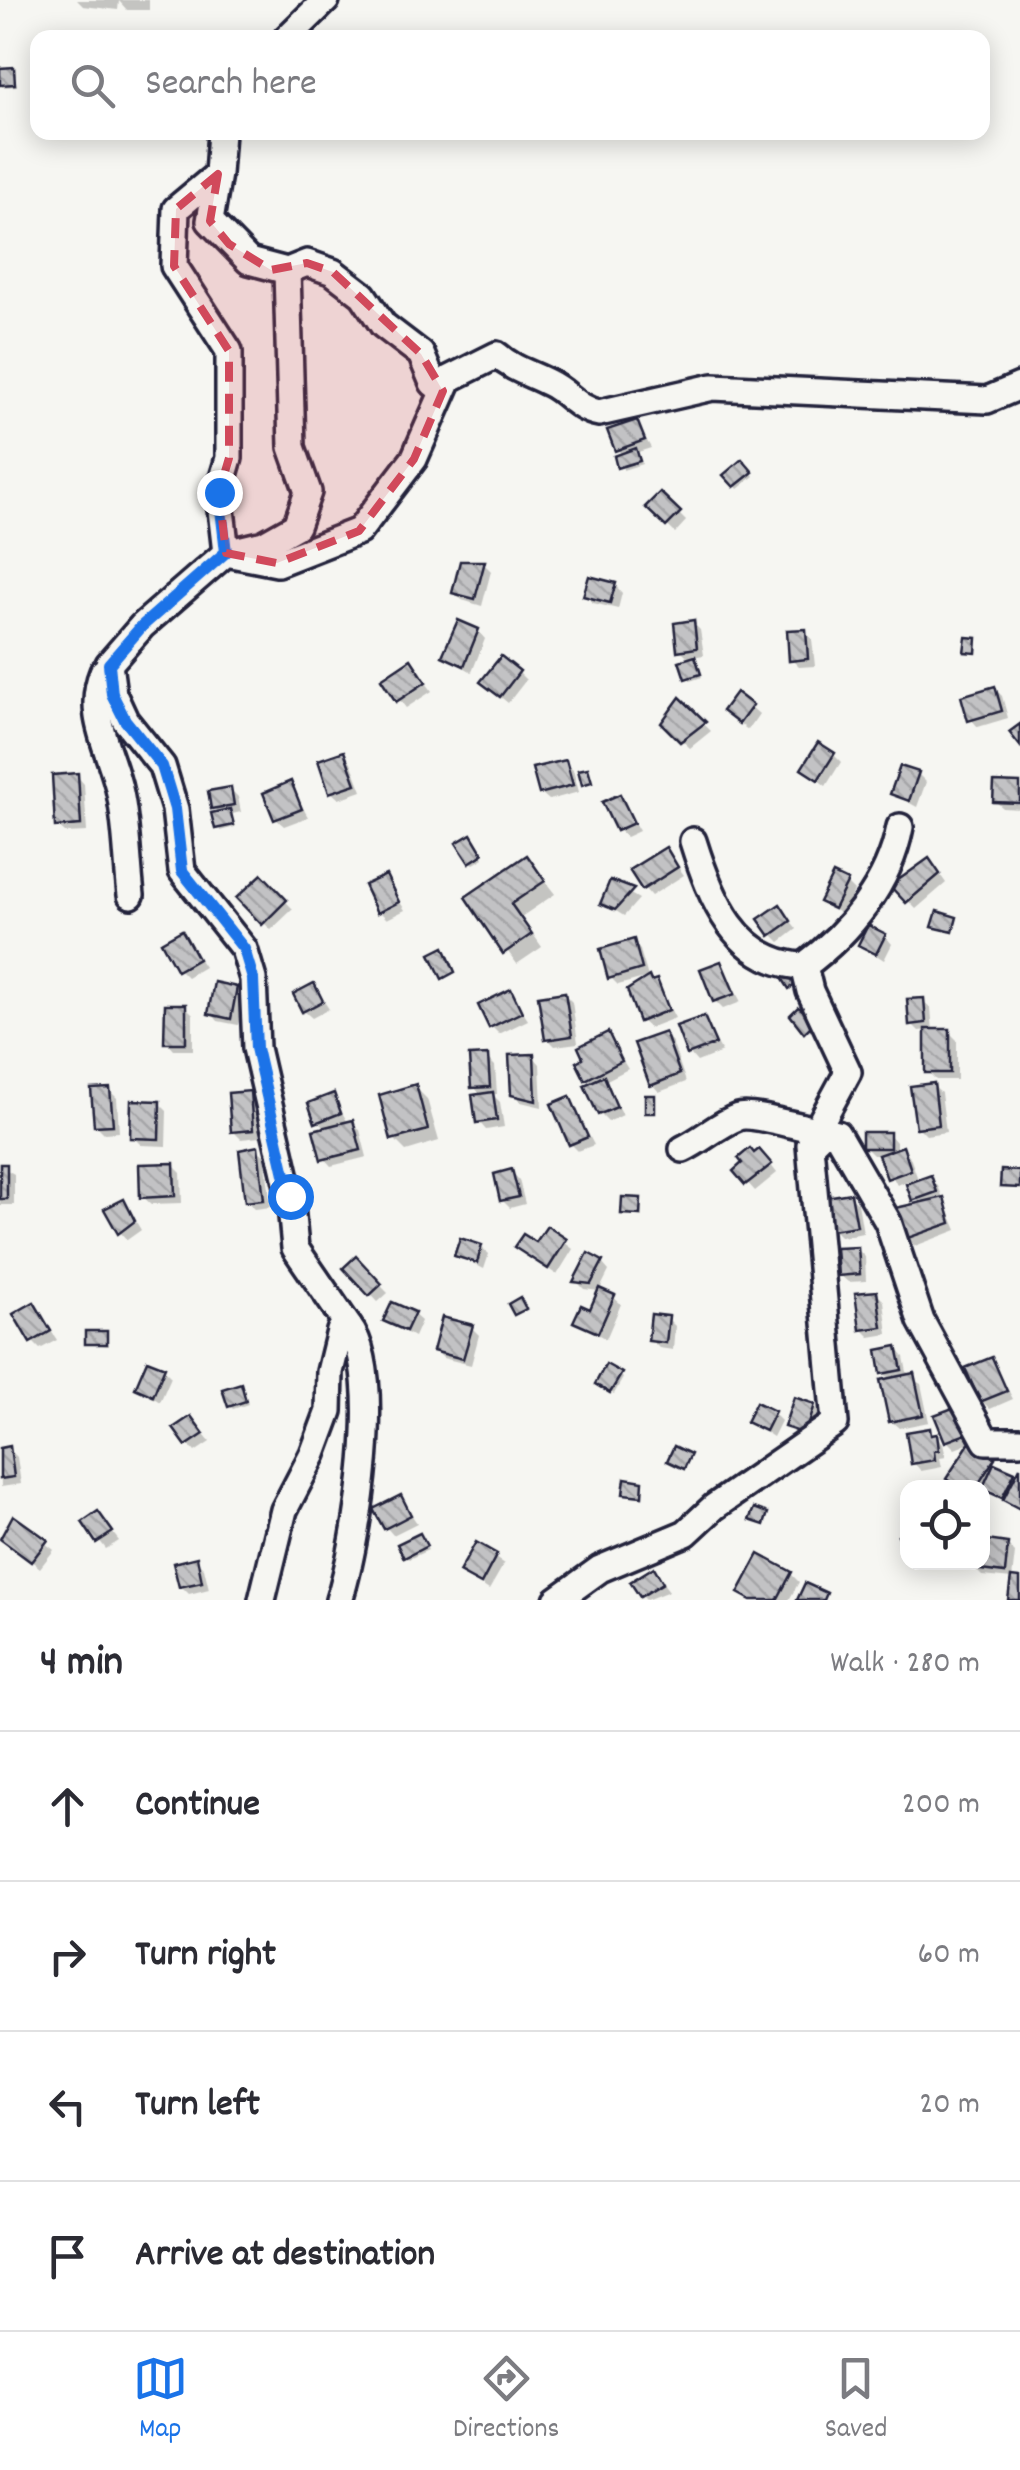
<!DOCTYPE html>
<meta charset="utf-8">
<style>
body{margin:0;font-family:Dekko,sans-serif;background:#f7f7f7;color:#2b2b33}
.controls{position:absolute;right:30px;bottom:30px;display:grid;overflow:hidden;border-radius:20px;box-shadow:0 5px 25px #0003}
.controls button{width:90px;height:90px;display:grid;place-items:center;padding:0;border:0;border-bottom:2px solid #e1e1e2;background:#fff;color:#2b2b33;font:50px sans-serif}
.stop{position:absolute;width:30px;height:30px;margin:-22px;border:8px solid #1a73e8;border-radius:50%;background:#fff}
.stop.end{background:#1a73e8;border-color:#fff;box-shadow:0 2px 10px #0008}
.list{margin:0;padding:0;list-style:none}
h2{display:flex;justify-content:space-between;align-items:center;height:130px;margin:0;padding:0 40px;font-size:42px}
h2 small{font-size:32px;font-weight:400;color:#7c7c81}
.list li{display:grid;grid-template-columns:65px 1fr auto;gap:30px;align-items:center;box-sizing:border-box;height:150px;padding:0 40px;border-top:2px solid #e1e1e2}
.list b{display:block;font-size:38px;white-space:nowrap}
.list em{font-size:32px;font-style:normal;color:#7c7c81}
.icon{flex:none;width:55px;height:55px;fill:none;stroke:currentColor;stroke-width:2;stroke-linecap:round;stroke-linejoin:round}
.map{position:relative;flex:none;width:1020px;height:1600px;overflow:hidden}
.search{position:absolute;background:#fff;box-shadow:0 5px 25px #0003;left:30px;right:30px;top:30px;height:110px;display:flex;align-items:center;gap:25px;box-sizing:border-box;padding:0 35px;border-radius:20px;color:#7c7c81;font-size:38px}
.sheet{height:730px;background:#fff}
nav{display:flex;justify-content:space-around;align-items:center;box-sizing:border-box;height:140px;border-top:2px solid #e1e1e2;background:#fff;font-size:28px;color:#7c7c81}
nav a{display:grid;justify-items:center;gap:5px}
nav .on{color:#1a73e8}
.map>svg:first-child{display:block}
.shadow{fill:#0003}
.building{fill:url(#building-back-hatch);stroke:#22223b;stroke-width:2.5}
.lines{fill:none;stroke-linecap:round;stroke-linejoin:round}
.minor-casing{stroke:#22223b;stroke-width:32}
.minor{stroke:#f6f6f2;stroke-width:25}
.route{stroke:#1a73e8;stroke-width:12}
.marked{fill:#d1495b;fill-opacity:0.2;stroke:#d1495b;stroke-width:8;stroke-dasharray:20 12;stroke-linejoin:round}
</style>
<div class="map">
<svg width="1020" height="1600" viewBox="0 0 1020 1600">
<defs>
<pattern id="building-back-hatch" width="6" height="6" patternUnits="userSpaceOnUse" patternTransform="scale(2.5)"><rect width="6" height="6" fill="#c2c2c4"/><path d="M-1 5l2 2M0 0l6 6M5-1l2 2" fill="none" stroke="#a6a6a9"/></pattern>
</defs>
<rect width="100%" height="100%" fill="#f6f6f2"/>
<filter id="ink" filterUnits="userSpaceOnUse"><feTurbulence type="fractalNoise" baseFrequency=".01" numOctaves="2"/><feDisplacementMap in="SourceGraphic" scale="20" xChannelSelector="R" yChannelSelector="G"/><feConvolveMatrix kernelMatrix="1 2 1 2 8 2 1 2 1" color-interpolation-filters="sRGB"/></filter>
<g filter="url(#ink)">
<!-- shadow -->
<g class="shadow">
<polygon points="77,0 149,0 149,10 127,10 119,1 118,10 83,6"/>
<polygon points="13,70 17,86 2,87 0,71"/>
<polygon points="637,423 651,448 638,452 642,464 623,470 623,455 617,449"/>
<polygon points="742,462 754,476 738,489 726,475"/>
<polygon points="660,495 686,521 675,533 648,507"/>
<polygon points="484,564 491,571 482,606 462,600 455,593"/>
<polygon points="615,585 622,593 618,609 593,603 586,595"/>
<polygon points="693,623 700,630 704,655 692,657 702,677 690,681 691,660 680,649"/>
<polygon points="478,631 485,639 472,672 445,656"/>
<polygon points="805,632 812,639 815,666 799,667 792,660"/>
<polygon points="411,662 432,691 406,708 384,680"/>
<polygon points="519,673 526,680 508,703 491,689"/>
<polygon points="995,689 1002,696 1008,718 978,727 971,719"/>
<polygon points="680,701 711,731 690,748 664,723"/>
<polygon points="751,707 759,714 748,730 733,719"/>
<polygon points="344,754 351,762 362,791 339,799 331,792"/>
<polygon points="834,755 841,762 826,786 804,769"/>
<polygon points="565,763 573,770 579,792 549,800 541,793"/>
<polygon points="918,774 926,782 917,807 893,794"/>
<polygon points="77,776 84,784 87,832 65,833 57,826"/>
<polygon points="290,784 308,817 284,826 276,819"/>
<polygon points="1020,786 1020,809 1003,808 995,801"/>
<polygon points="230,789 238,797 241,812 232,814 235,827 220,831 219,814 214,808"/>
<polygon points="619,797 639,831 626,837 618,830"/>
<polygon points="474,840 484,858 474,864 470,861"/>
<polygon points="665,850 684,875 651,896 644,888"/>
<polygon points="527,858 555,894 521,917 542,947 517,964 468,898"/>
<polygon points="936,869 946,883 916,909 894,886"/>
<polygon points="262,877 293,909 271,930 240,898"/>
<polygon points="385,878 405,910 387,919 379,911"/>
<polygon points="611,883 639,899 624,916 603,903"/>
<polygon points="846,883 854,891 842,915 822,901"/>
<polygon points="780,907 797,929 780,942 772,934"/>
<polygon points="182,934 204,967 187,977 179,969"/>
<polygon points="885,936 892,944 884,960 861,945"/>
<polygon points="633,942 640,950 648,977 618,985 610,977"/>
<polygon points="721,964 741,1002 723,1009 715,1001"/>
<polygon points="656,981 675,1018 649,1028 641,1021"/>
<polygon points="314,986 329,1009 312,1018 304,1011"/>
<polygon points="236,989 244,997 238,1025 218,1021 211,1013"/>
<polygon points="510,992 528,1020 499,1034 491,1026"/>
<polygon points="564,994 572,1002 578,1043 555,1046 547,1038"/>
<polygon points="923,1001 931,1008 933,1032 949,1032 957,1040 957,1080 936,1080 928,1072 928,1030 919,1031 911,1023"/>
<polygon points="185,1006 193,1014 193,1050 174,1050 167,1042"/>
<polygon points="704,1018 722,1052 697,1062 690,1054"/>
<polygon points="664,1034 672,1042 686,1082 659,1092 652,1084"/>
<polygon points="607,1035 628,1069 605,1081 623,1115 608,1122 600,1114 587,1078"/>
<polygon points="533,1056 540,1064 542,1107 521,1102 513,1094"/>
<polygon points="487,1058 495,1066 497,1094 492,1094 500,1102 504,1127 486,1130 479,1122 482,1096 474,1087"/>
<polygon points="933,1086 941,1093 946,1132 926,1135 918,1127"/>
<polygon points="415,1087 427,1099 439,1141 406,1151 394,1139"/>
<polygon points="109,1090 117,1098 119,1132 104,1133 96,1125"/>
<polygon points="249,1094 256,1101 260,1137 241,1139 233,1131"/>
<polygon points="333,1096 348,1123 360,1130 367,1157 331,1166 324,1158 326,1129 318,1121"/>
<polygon points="570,1099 594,1145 578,1151 571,1144"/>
<polygon points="159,1103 167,1111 166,1146 141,1145 133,1137"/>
<polygon points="889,1134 896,1142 896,1151 902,1149 910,1157 919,1182 930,1178 938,1186 957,1230 915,1246 907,1238 920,1205 908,1181 897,1185 881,1155 873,1155 865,1147"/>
<polygon points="257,1149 265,1156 271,1207 255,1209 247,1201"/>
<polygon points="767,1160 777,1173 755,1191 737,1171"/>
<polygon points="173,1165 181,1173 182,1203 151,1204 143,1197"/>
<polygon points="0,1166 14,1174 14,1205 0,1205"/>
<polygon points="512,1172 519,1180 525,1204 510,1208 502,1200"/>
<polygon points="850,1196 858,1203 863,1233 841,1237 833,1229"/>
<polygon points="640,1200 642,1217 623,1213"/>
<polygon points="124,1202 141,1230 127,1240 120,1232"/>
<polygon points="547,1229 573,1249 557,1275 517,1247 537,1245"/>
<polygon points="481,1247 489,1254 484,1269 457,1255"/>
<polygon points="857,1249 865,1257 866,1281 848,1282 840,1275"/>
<polygon points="356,1260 388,1293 378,1302 346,1268"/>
<polygon points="602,1263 609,1271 599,1291 584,1289 576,1281"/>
<polygon points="876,1293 884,1301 888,1334 870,1337 862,1329"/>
<polygon points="613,1297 621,1304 606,1339 576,1322"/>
<polygon points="34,1305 57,1340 40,1349 32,1341"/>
<polygon points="413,1314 421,1321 414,1337 386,1321"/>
<polygon points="667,1318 675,1326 673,1350 659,1348 651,1340"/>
<polygon points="471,1327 479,1335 471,1365 443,1358 436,1351"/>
<polygon points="106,1333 109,1346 87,1343"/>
<polygon points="897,1349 904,1357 908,1377 921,1384 929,1422 899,1428 891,1421 891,1380 884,1373"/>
<polygon points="992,1360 1013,1399 990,1409 982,1401"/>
<polygon points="163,1369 171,1377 160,1402 138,1388"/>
<polygon points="620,1375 623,1378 614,1394 601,1387"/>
<polygon points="240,1386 248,1404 233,1409 230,1406"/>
<polygon points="814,1406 822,1414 813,1440 787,1427"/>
<polygon points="958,1408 975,1441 955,1449 947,1441"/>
<polygon points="773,1413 781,1421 773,1437 749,1421"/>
<polygon points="191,1419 210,1442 195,1452 188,1444"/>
<polygon points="929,1430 943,1444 946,1457 940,1458 942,1467 921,1471 914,1463"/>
<polygon points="9,1449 17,1457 21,1484 1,1487 0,1450"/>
<polygon points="993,1460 1017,1478 1020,1472 1020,1510 987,1490 982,1496 982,1488 959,1488 949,1479"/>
<polygon points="400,1498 417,1523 393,1535 386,1527"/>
<polygon points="98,1514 119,1541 106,1549 85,1522"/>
<polygon points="14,1519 54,1550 40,1568 1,1536"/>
<polygon points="422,1539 428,1550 409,1559 406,1556"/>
<polygon points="1007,1545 1015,1553 1012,1579 982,1576 974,1568 982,1562 982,1550"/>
<polygon points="477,1546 504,1564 489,1590 462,1572"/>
<polygon points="196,1560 204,1568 209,1589 189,1594 181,1586"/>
<polygon points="653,1570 669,1591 646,1600 642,1596"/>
<polygon points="791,1574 799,1582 789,1600 748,1600 741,1593"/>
</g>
<!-- building -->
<g class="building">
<polygon points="14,67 15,84 0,85 0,68"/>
<polygon points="637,420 645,440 615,451 607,430"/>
<polygon points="636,448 640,461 617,468 614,456"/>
<polygon points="742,459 753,472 734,487 723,475"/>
<polygon points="660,492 681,512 666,527 645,507"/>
<polygon points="460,561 485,561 475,599 452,593"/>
<polygon points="589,576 616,583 610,603 583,596"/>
<polygon points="458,620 479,629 464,666 442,656"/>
<polygon points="694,620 697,648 677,651 674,623"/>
<polygon points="806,629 808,659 789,661 787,630"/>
<polygon points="966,637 977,638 976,653 964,652"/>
<polygon points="501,656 520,671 500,697 480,682"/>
<polygon points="695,656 701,674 685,679 679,661"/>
<polygon points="411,659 426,682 396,702 381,679"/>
<polygon points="995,686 1002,711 968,721 961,696"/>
<polygon points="736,692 753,705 739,724 722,711"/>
<polygon points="680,697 706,722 680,742 661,723"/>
<polygon points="1020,724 1020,746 1009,732"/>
<polygon points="818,742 835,753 818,780 801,769"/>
<polygon points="344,751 356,784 329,793 318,760"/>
<polygon points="566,760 573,785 539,794 532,768"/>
<polygon points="900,766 919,772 909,801 890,794"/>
<polygon points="588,768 592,782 582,785 578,770"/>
<polygon points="78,773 81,825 55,827 52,775"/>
<polygon points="291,781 302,809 274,820 263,793"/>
<polygon points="994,782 1020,783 1020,803 993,802"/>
<polygon points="231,787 234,805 211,809 208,791"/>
<polygon points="620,794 634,823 616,831 602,802"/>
<polygon points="230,809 234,825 215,829 211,813"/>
<polygon points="471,834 483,854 469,863 456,843"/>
<polygon points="666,847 678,867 642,890 629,870"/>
<polygon points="527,855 545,881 511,904 532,934 503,954 465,897"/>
<polygon points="929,858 940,874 906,903 890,886"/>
<polygon points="262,874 287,900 262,925 236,898"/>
<polygon points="833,874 848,881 834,909 819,902"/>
<polygon points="386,875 399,902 377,913 364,885"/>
<polygon points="610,880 634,889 615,910 600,904"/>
<polygon points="780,904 791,921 770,936 758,919"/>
<polygon points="937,911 957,917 953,932 932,927"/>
<polygon points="868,925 886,934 876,954 858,945"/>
<polygon points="182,930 198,959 177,971 161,942"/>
<polygon points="634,939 642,969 608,979 600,949"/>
<polygon points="444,947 455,972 442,979 430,954"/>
<polygon points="721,961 735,994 713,1002 700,969"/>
<polygon points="790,969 799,982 789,989 780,975"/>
<polygon points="649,976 651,981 657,979 669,1010 639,1022 627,990"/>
<polygon points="214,982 237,987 231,1019 208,1014"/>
<polygon points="314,983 323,1001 302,1012 293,994"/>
<polygon points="511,989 522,1012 489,1028 478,1005"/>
<polygon points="565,992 572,1036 545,1040 538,996"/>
<polygon points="924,998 926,1023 909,1025 907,999"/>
<polygon points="165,1004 186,1004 186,1043 164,1043"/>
<polygon points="798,1007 817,1020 804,1033 790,1015"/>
<polygon points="704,1016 716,1044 687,1055 676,1026"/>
<rect x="925" y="1029" width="25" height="44"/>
<polygon points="608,1032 622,1061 585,1080 576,1062 583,1058 578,1047"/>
<polygon points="665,1032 680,1074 650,1086 634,1043"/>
<polygon points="534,1054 536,1101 511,1095 509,1055"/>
<polygon points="488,1055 490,1087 471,1088 469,1056"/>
<polygon points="604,1076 617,1107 598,1115 584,1085"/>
<polygon points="934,1083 939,1125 916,1128 910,1086"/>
<polygon points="416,1084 428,1130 391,1140 379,1095"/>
<polygon points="110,1088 113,1125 94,1126 91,1089"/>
<polygon points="250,1091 253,1130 231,1132 228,1093"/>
<polygon points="493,1092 497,1120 476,1123 472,1095"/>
<polygon points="334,1093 341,1113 315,1123 308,1103"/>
<rect x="645" y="1095" width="10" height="18"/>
<polygon points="570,1096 588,1137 569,1145 551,1104"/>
<polygon points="131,1100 160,1101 159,1139 130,1138"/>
<polygon points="353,1120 361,1150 321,1160 313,1130"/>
<rect x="862" y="1132" width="28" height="16"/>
<polygon points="258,1146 264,1200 245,1202 239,1150"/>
<polygon points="903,1146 911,1170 887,1179 878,1155"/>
<polygon points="750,1148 754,1153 759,1149 772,1164 745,1185 733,1171 742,1163 738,1158"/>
<polygon points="174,1163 175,1196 140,1198 139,1164"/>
<rect x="0" y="1164" width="7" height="35"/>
<polygon points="512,1169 519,1197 500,1201 494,1174"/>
<polygon points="1001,1170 1020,1171 1020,1188 1000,1187"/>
<polygon points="931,1175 937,1192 912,1201 906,1184"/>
<polygon points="851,1193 857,1226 831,1230 825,1197"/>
<polygon points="622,1197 641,1198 640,1215 621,1214"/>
<polygon points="944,1197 951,1223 905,1239 896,1208"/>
<polygon points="124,1199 135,1221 118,1234 104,1209"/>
<polygon points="547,1226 567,1239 548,1269 514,1247 523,1234 536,1242"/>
<polygon points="460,1238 482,1245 477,1263 454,1256"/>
<polygon points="858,1247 860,1274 838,1276 836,1248"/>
<polygon points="588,1253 603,1261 591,1284 573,1282"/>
<polygon points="356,1256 382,1284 369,1296 343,1268"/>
<polygon points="599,1288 615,1295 598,1333 573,1322 581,1305 590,1309"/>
<polygon points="877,1291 882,1327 860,1330 855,1293"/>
<polygon points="520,1297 526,1309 514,1315 508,1304"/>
<polygon points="34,1302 51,1331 30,1343 13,1314"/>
<polygon points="392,1302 415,1312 406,1331 383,1321"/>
<polygon points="651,1314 669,1316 666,1343 648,1341"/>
<polygon points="442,1317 473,1325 463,1359 433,1351"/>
<rect x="85" y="1331" width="22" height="13"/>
<polygon points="897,1346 902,1370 881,1374 877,1350"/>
<polygon points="992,1357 1007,1391 980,1402 965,1368"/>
<polygon points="147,1360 165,1367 153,1396 135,1388"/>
<polygon points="606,1364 622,1373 610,1393 595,1384"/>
<polygon points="914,1373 923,1415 889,1422 880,1380"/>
<polygon points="241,1383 246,1401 228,1407 222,1389"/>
<polygon points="794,1397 815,1404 806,1434 784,1427"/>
<polygon points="756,1402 775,1411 765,1431 746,1422"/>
<polygon points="958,1406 969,1433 945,1442 934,1415"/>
<polygon points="191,1416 204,1434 186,1446 173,1428"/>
<polygon points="930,1428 931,1435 937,1434 939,1450 934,1451 935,1460 911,1464 906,1432"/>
<polygon points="970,1442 995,1458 976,1488 960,1488 946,1479"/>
<polygon points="10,1446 14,1477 0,1479 0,1448"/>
<polygon points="674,1446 691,1454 684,1469 667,1461"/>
<polygon points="994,1463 1015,1472 1002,1498 982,1489"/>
<polygon points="1020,1467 1020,1509 1003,1500"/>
<polygon points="625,1478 643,1481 642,1496 623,1494"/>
<polygon points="401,1495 411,1515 384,1529 373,1509"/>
<polygon points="754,1508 768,1513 764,1525 749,1520"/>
<polygon points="98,1511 113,1532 96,1543 82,1522"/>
<polygon points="13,1515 48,1540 31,1562 0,1539"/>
<polygon points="908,1530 908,1553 898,1535"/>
<polygon points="420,1533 427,1546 404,1558 397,1544"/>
<polygon points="987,1540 1008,1543 1005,1573 972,1569 973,1562 982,1562"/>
<polygon points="476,1542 497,1554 481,1584 459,1572"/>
<polygon points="759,1554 792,1572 777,1600 751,1600 738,1593"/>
<polygon points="197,1557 202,1582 179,1587 173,1563"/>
<polygon points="654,1567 663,1583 640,1597 630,1582"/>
<polygon points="1011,1577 1020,1578 1020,1600 1008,1600"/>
<polygon points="805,1583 827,1593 824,1600 797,1600"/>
</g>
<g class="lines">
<!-- minor casing -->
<g class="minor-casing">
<g id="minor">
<polyline points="287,38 326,0"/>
<polyline points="218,174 210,221 249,261 287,271 292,447 308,492 296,526 264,544 226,553 219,492 229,458 229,351 174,266 176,209 218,174 221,132"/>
<polyline points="287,271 307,263 333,272 363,295 383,325 421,354 433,383 443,391"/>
<path d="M103,672C85,716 112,752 120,793C127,826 127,861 131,895"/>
<path d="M693,841C711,899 736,963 804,966"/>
<path d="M683,1149C702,1140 719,1124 738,1117C752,1112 804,1129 824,1131L822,1120L848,1072L810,991L804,966C850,932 889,885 900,827"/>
<path d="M349,1327L295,1248L290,1195L256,1048L253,979L244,949L182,871L175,809L162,766L125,720L113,694L109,664L142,626L226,553L277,563L359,531L414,459L449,379L497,355C514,370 530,373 549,383C568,392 577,409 599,413L713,387L987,400L1020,386"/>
<path d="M262,1600L284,1510L313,1454L329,1411L330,1372L340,1331L349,1327C385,1372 357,1546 339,1600"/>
<polyline points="557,1600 600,1569 686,1533 714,1507 835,1423 810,1145 824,1131 837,1134 888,1222 921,1321 986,1441 1020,1441"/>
</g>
</g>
<!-- minor -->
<use href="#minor" class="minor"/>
</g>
</g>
<g class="lines" filter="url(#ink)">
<!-- route -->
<polyline class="route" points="219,492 226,552 142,626 109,664 112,694 125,720 162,766 175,809 182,871 244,949 253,979 256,1048 290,1196"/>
</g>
<!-- marked area -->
<path class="marked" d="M218,174L210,221L229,244L271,270L307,263L333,272L421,354L443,391L414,459L359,531L277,563L226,553L219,492L229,458V351L174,266L176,209Z"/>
</svg>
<div class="controls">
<button><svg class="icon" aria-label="locate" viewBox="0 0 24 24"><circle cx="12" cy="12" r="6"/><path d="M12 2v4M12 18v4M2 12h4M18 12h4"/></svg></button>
</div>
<div class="stop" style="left:290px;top:1196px"></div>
<div class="stop end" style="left:219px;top:492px"></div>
<div class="search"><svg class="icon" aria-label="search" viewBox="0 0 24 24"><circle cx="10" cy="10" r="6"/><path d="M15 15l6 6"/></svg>Search here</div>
</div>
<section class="sheet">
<h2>4 min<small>Walk · 280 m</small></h2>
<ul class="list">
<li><svg class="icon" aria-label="ahead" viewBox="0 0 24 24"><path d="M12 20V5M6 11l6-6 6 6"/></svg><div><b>Continue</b></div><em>200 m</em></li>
<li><svg class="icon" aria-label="right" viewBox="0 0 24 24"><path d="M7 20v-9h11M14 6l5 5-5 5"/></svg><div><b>Turn right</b></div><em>60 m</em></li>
<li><svg class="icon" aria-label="left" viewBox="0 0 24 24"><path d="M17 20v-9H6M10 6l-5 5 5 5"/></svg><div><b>Turn left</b></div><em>20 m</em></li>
<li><svg class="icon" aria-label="arrive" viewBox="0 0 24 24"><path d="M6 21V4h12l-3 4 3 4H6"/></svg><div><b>Arrive at destination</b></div></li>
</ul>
</section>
<nav>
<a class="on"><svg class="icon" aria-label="map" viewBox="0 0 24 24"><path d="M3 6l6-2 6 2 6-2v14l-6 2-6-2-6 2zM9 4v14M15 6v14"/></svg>Map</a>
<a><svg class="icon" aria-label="directions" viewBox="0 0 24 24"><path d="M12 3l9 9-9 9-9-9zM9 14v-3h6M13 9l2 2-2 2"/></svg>Directions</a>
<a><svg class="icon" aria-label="saved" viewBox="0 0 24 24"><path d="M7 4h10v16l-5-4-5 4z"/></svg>Saved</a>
</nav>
